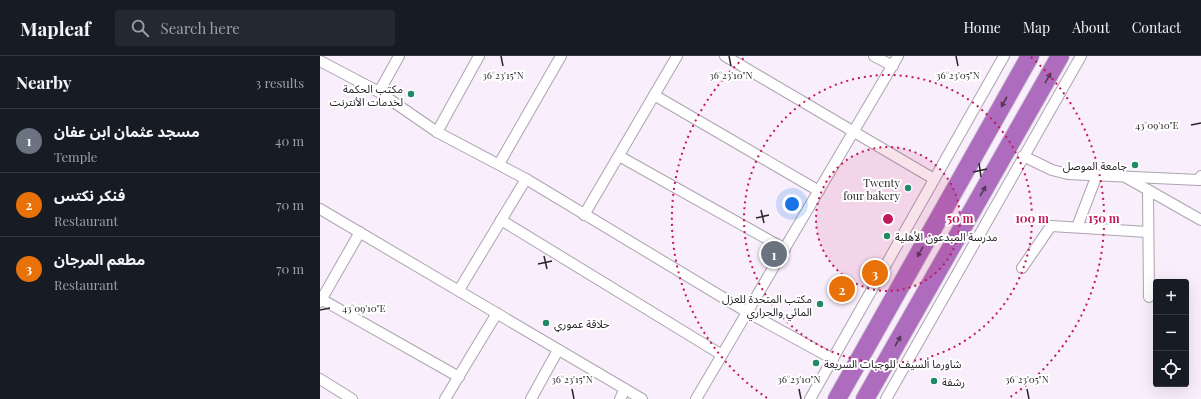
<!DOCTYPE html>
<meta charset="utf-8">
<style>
body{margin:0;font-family:"Playfair Display","Noto Sans Arabic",serif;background:#242831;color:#f1f3f6}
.controls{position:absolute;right:12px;bottom:12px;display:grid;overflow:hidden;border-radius:4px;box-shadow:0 4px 16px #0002}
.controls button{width:36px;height:36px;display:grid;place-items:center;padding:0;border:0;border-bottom:1px solid #363941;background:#171b24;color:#f1f3f6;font:20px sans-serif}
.you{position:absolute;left:472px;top:148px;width:14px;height:14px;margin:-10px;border:3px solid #fff;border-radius:50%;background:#1a73e8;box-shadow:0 0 0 6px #1a73e833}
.badge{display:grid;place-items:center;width:26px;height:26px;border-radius:50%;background:#8c9099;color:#fff;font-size:13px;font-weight:700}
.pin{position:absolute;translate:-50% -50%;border:2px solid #fff;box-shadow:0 1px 4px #0006}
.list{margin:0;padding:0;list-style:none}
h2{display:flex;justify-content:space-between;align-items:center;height:52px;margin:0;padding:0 16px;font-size:17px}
h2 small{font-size:13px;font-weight:400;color:#9ea1a6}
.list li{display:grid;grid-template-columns:26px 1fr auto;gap:12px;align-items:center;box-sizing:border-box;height:64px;padding:0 16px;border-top:1px solid #363941}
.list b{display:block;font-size:15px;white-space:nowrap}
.list p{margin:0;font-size:13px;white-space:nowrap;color:#9ea1a6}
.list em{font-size:13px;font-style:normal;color:#9ea1a6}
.icon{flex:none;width:22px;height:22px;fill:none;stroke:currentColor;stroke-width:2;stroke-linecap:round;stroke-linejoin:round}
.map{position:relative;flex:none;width:881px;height:343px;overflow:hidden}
header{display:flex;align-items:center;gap:24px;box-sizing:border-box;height:56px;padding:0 20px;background:#171b24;border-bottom:1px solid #363941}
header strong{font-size:19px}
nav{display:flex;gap:22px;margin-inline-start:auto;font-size:14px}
.search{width:280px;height:36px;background:#242831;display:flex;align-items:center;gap:10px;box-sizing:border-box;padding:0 14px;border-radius:4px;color:#9ea1a6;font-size:15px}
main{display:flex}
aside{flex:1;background:#171b24}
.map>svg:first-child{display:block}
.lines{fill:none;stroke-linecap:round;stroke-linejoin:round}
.street-casing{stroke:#aca3af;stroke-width:12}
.highway-casing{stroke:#d4d3d4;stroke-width:20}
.street{stroke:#fff;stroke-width:10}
.highway{stroke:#ad6cbe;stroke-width:18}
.oneway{fill:#503a56}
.ticks{fill:none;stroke:#282529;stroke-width:1.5}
.ring{fill:none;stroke:#c2185b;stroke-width:2;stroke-dasharray:2 4}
.poi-dot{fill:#208965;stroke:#fff;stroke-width:1.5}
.labels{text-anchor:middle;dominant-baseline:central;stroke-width:4;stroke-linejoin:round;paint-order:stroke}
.poi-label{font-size:11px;fill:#282529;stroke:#fff;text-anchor:end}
.ticks-label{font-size:10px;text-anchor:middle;fill:#282529;stroke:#fff;stroke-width:4;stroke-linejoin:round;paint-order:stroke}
.centre{fill:#c2185b;stroke:#fff;stroke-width:2}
.ring-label{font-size:12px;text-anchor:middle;font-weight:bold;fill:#c2185b;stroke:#fff;stroke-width:4;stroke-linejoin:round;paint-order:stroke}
</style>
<header>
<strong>Mapleaf</strong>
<div class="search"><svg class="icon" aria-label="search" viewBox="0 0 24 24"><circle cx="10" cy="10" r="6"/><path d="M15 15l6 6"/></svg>Search here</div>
<nav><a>Home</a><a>Map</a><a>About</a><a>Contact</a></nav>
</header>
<main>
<aside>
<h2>Nearby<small>3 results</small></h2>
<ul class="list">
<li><span class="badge" style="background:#6b7280">1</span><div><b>مسجد عثمان ابن عفان</b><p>Temple</p></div><em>40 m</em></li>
<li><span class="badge" style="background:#e8710a">2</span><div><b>فنكر نكتس</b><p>Restaurant</p></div><em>70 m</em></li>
<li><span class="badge" style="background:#e8710a">3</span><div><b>مطعم المرجان</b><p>Restaurant</p></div><em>70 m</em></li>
</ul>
</aside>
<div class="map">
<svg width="881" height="343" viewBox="0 0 881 343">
<rect width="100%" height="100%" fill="#f9effc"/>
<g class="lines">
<!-- street casing -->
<g class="street-casing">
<g id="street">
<polyline points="405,0 614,123"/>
<polyline points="554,0 573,10"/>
<polyline points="0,5 59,36 117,76 206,123 427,256 513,303"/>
<polyline points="59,36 79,0"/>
<polyline points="334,39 499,135"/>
<polyline points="117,76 159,0"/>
<polyline points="299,100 465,193"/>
<polyline points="703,100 732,114 748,118 879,124 881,120"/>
<polyline points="179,108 241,0"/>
<polyline points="807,122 881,164"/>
<polyline points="828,134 829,241"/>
<polyline points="0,153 322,343"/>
<polyline points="264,159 357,0"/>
<polyline points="181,164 402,299"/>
<polyline points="757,171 777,119"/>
<polyline points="702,212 731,170 828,176"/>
<polyline points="139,234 206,123"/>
<polyline points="1,243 139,321"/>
<polyline points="0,246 40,176"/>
<polyline points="0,323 32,343"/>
<polyline points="125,343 177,257"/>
<polyline points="211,343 238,294"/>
<polyline points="300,343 305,333"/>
<polyline points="376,343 578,0"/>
<polyline points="490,343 684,0"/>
<polyline points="566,343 761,0"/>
</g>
</g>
<!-- highway casing -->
<g class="highway-casing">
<g id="highway">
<polyline points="517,343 710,0"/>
<polyline points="545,343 740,0"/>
</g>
</g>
<!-- street -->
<use href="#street" class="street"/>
<!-- highway -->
<use href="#highway" class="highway"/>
</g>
<!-- one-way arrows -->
<defs><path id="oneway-solid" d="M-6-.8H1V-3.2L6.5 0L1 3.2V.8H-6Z"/></defs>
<g class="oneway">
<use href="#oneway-solid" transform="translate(728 22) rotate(-60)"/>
<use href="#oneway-solid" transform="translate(684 46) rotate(119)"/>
<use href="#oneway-solid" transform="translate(663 135) rotate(-60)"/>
<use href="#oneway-solid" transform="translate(600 196) rotate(119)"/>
<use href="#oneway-solid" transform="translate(578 285) rotate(-60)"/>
</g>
<!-- ticks -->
<path class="ticks" d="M181,0L183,10M409,0L411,10M636,0L638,10M871,69L881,67M659,107L661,121M653,116L667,113M441,154L444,167M436,162L449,159M224,200L227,213M218,208L232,205M0,254L10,252M252,333L254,343M479,333L481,343M707,333L709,343"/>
<!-- distance rings -->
<circle cx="568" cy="163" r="72" fill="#c2185b" fill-opacity=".12"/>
<g class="ring">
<circle cx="568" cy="163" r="72"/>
<circle cx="568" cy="163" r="144"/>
<path d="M447 342A216 216 0 0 1 425 1M711 1A216 216 0 0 1 689 342"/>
</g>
<!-- markers -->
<g class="poi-dot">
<circle cx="91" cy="38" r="4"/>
<circle cx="815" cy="109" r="4"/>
<circle cx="588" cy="132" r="4"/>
<circle cx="567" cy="180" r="4"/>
<circle cx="500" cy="248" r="4"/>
<circle cx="226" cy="267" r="4"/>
<circle cx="496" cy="307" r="4"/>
<circle cx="614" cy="325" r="4"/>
</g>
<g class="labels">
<!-- poi labels -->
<g class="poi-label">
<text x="83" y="32">مكتب الحكمة<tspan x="83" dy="13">لخدمات الأنترنت</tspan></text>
<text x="807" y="109">جامعة الموصل</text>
<text x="580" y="126">Twenty<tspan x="580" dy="13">four bakery</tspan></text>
<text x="575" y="180" text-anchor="start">مدرسة المبدعون الأهلية</text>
<text x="492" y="242">مكتب المتحدة للعزل<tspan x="492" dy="13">المائي والحراري</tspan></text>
<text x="234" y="267" text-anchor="start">حلاقة عموري</text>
<text x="504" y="307" text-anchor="start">شاورما ألسيف للوجبات السريعة</text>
<text x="622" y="325" text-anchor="start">رشفة</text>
</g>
</g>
<g class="ticks-label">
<text x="183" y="23">36°23'15"N</text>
<text x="411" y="23">36°23'10"N</text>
<text x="638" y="23">36°23'05"N</text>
<text x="837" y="73">43°09'10"E</text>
<text x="44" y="256">43°09'10"E</text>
<text x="252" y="327">36°23'15"N</text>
<text x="479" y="327">36°23'10"N</text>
<text x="707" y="327">36°23'05"N</text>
</g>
<circle cx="568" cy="163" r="6" class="centre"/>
<g class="ring-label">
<text x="640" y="167">50 m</text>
<text x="712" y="167">100 m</text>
<text x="784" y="167">150 m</text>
</g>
</svg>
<div class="controls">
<button>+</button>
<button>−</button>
<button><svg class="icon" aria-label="locate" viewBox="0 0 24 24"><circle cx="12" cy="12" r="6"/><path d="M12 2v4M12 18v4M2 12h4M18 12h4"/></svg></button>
</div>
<div class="you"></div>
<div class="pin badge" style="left:454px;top:198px;background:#6b7280">1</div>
<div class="pin badge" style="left:522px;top:233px;background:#e8710a">2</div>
<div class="pin badge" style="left:555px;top:217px;background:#e8710a">3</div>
</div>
</main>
